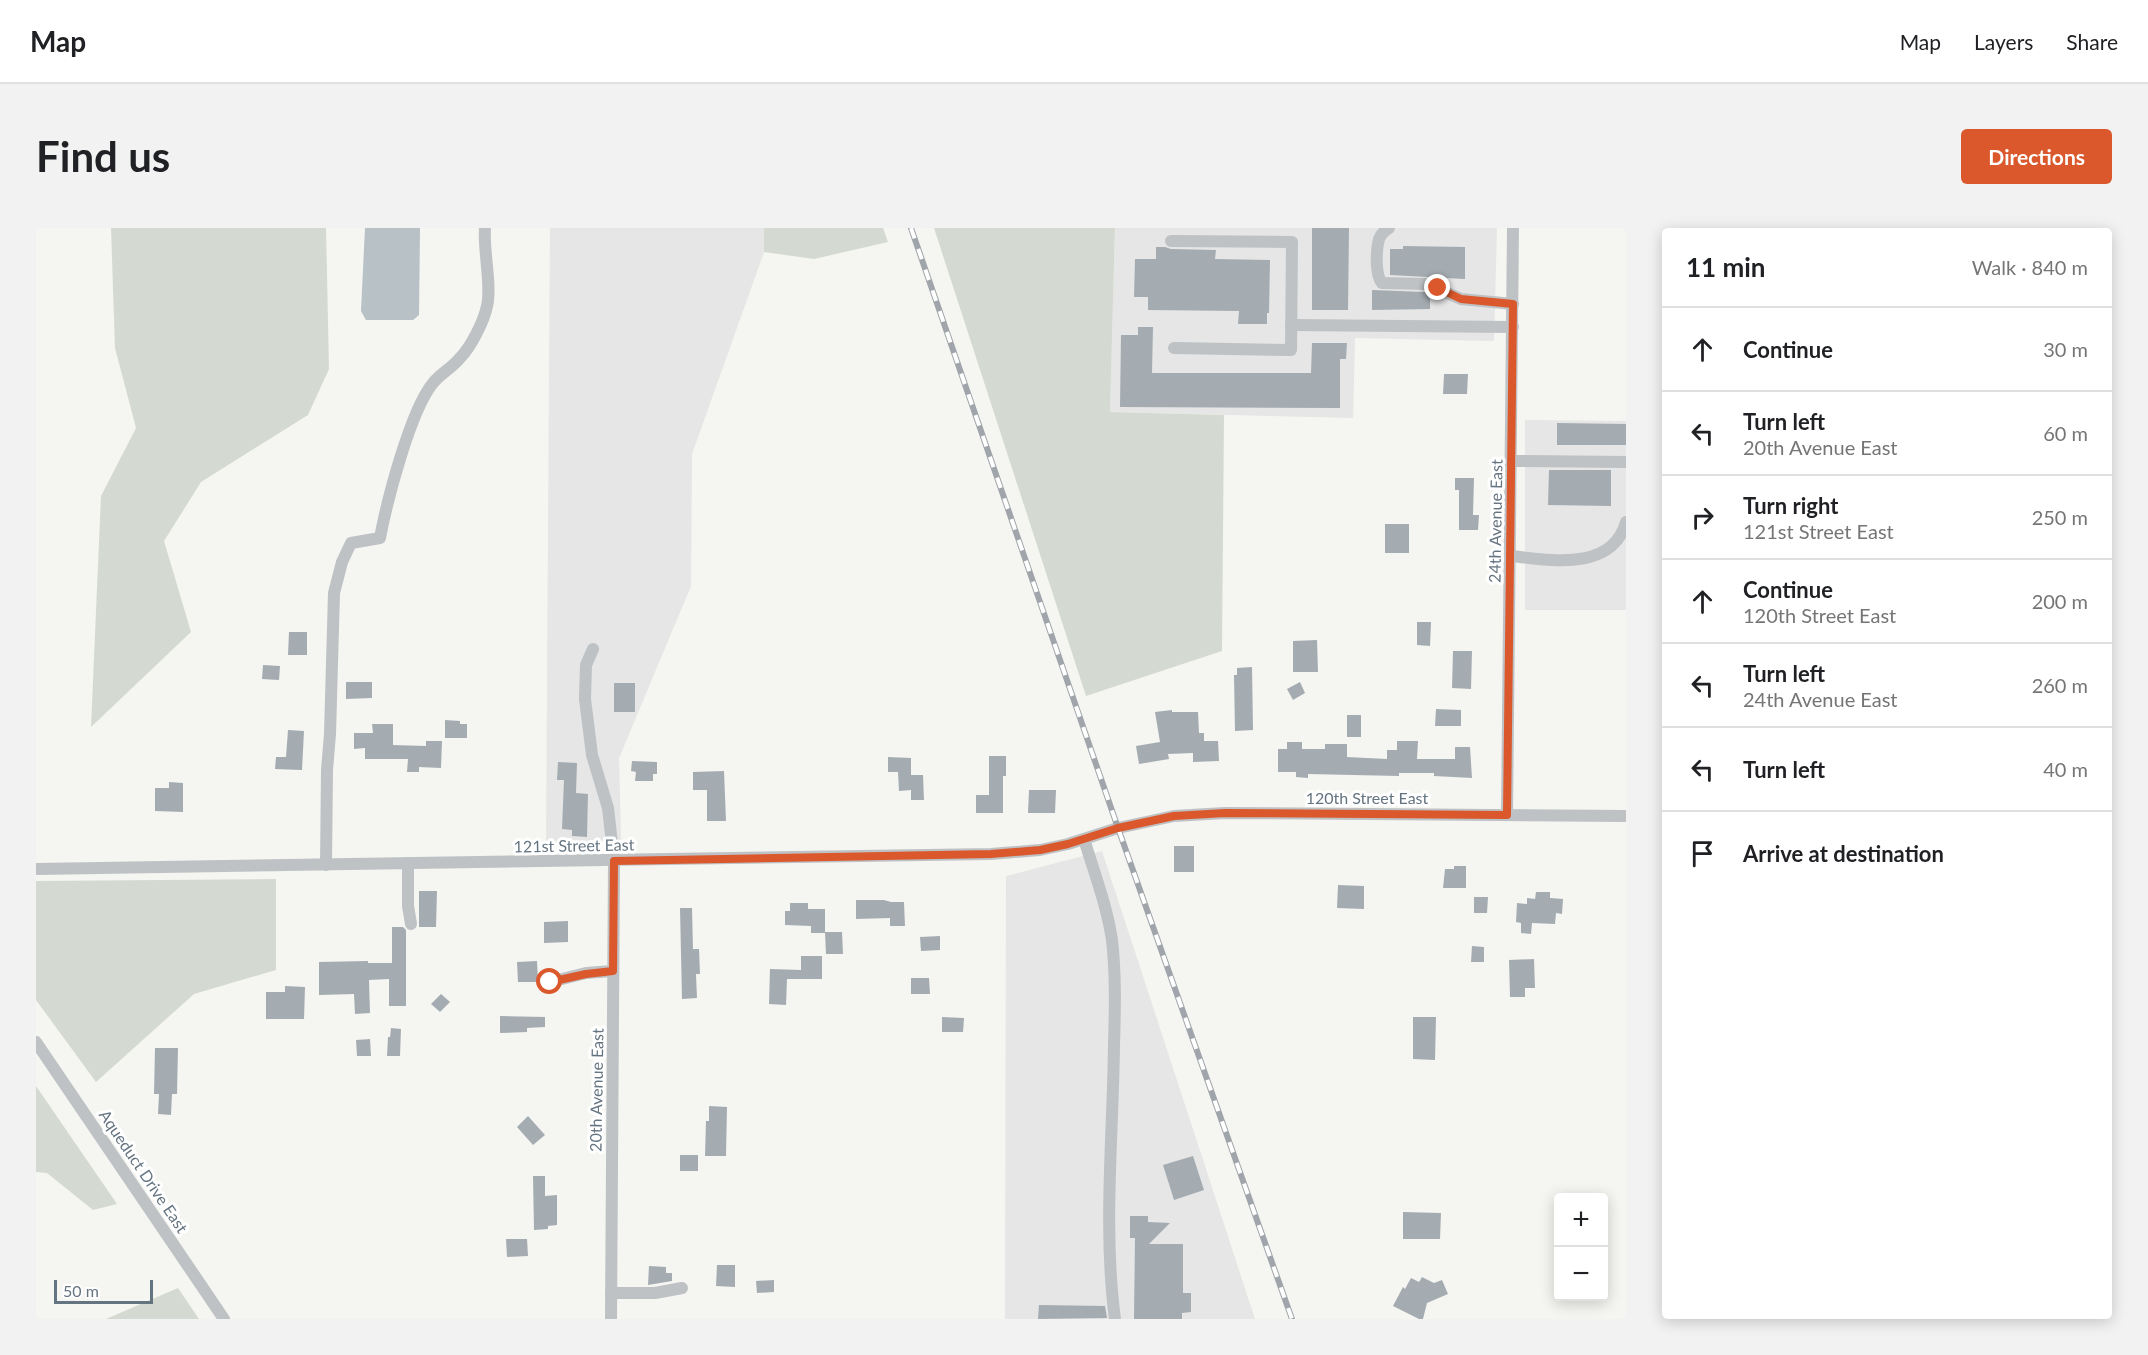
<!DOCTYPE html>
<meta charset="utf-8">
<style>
body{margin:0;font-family:Lato,sans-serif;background:#f2f2f2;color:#202124}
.controls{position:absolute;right:18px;bottom:18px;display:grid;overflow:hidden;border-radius:6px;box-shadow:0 3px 15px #0003}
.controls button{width:54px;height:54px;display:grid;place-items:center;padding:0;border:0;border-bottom:2px solid #e0e0e0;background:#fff;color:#202124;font:30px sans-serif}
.scale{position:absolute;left:18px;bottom:15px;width:99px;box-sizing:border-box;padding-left:6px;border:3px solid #657481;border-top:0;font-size:16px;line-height:21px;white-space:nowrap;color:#657481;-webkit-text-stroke:4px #fff;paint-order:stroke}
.stop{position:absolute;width:18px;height:18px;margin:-14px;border:4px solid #da582c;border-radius:50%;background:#fff}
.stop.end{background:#da582c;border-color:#fff;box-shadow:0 2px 6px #0008}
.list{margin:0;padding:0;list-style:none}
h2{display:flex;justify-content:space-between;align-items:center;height:78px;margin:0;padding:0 24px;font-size:26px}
h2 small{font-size:20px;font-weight:400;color:#757577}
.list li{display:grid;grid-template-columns:39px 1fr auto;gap:18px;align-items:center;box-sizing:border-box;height:84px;padding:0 24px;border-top:2px solid #e0e0e0}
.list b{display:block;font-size:22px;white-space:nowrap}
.list p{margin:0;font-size:20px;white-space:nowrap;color:#757577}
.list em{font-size:20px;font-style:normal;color:#757577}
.icon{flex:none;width:33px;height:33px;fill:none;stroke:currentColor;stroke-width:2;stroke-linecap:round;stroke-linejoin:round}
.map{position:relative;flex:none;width:1590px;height:1091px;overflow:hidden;border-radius:6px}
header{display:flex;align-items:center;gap:36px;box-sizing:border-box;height:84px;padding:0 30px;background:#fff;border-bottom:2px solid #e0e0e0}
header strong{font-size:28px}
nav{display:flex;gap:33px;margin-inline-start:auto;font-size:21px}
.intro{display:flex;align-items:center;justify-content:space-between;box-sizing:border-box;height:144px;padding:0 36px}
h1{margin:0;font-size:42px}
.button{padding:15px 27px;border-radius:6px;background:#da582c;color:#fff;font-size:21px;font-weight:700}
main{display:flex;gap:36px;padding:0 36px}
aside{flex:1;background:#fff;border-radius:6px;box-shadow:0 3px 15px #0003}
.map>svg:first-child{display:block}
.built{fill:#e5e6e5}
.green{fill:#d4dad1}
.water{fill:#b7c1c6}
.building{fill:#a4acb2}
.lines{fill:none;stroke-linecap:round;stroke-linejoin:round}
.minor{stroke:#bec2c5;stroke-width:12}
.rail-casing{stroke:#9fa5aa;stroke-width:6}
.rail{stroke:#fff;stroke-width:4;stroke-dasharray:11;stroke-linecap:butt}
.route{stroke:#da582c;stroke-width:8}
.labels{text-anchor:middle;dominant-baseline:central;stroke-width:6;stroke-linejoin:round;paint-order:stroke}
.street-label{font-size:16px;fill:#657481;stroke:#fff}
</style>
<header>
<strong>Map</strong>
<nav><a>Map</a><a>Layers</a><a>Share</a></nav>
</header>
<div class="intro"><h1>Find us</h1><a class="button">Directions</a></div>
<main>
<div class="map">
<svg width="1590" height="1091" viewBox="0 0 1590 1091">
<rect width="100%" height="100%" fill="#f5f5f1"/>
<!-- built -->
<g class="built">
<polygon points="514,0 728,0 728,24 656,226 655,358 583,530 585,614 510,618"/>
<polygon points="1079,0 1461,0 1458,113 1319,110 1317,190 1074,184"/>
<polygon points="1489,192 1590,193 1590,382 1489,382"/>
<polygon points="1066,623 1219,1091 969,1091 970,648"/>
</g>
<!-- green -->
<g class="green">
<polygon points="75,0 290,0 293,141 272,187 165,254 128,313 155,404 55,499 65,268 100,200 79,120"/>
<polygon points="728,0 847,0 852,14 778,31 728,24"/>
<polygon points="898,0 1079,0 1074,184 1188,187 1186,423 1050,468"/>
<polygon points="240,651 240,742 158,766 60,854 0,772 0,653"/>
<polygon points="0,858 81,976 57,982 11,945 0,944"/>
<polygon points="142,1060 163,1091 70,1091"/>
</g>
<!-- water -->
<polygon class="water" points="329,0 384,0 383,87 377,92 330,92 325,83"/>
<!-- building -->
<g class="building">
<polygon points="1276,0 1313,0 1312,82 1276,82"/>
<polygon points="1367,18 1429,19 1429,51 1354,47 1354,21 1367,21"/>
<polygon points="1120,19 1129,19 1135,21 1180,22 1179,31 1234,32 1233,85 1231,85 1231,96 1202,96 1203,83 1112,82 1112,69 1098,69 1099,31 1120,31"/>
<polygon points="1336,62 1389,64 1394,66 1394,81 1336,82"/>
<polygon points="1102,99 1117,99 1116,145 1275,145 1276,115 1311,115 1310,131 1304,131 1304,180 1084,179 1085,107 1102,107"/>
<polygon points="1408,146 1432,146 1431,166 1407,166"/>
<polygon points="1521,195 1590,196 1590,217 1521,217"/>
<polygon points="1513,242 1575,242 1575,278 1512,277"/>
<polygon points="1419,250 1438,250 1437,287 1443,287 1442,302 1423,302 1423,262 1419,262"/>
<rect x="1349" y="296" width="24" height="29"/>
<polygon points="1381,394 1395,394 1394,418 1381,417"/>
<polygon points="253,404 271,404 271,427 252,427"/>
<polygon points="1281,412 1282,444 1257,444 1257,413"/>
<polygon points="1417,423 1436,423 1435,461 1416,460"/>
<polygon points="227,437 244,438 243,452 226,451"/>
<polygon points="1216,439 1217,502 1199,503 1198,447 1201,447 1201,440"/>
<polygon points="310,454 336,454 336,470 310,471"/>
<polygon points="1264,454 1269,465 1257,472 1251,461"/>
<rect x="578" y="455" width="21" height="29"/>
<polygon points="1400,481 1425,482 1425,498 1399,498"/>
<polygon points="1136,482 1136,484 1162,484 1163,505 1168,505 1168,513 1182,513 1183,533 1157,534 1157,525 1132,526 1133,531 1103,536 1100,518 1124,514 1119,484"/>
<rect x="1311" y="487" width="14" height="22"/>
<polygon points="409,492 424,493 424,496 431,496 431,510 409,510"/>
<polygon points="336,496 357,496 357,517 390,518 390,513 406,513 405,540 383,539 383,544 371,544 372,531 329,531 329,520 318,521 318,505 337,505"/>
<polygon points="252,502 268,503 266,542 239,541 240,529 250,529"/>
<polygon points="1361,513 1382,513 1381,531 1419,531 1419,519 1434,519 1436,550 1398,548 1398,545 1363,545 1363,548 1272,546 1272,550 1260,549 1260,544 1242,544 1242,521 1251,521 1251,514 1266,514 1266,521 1289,521 1289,516 1311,516 1311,529 1351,531 1351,522 1361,522"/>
<polygon points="953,528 970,528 970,548 967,548 967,585 940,585 940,567 953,567"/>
<polygon points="852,529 875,530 875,547 887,547 888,572 875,572 875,562 863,563 862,544 852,544"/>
<polygon points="596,533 621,534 621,546 617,546 617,553 599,553 600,544 595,543"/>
<polygon points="522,534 541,535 540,565 552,566 551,609 536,608 536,602 526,601 528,552 521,552"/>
<polygon points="688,543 690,593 671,593 671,562 657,562 657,544"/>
<polygon points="133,554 147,555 147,584 119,583 119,560 133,560"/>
<polygon points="993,562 1020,562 1019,585 992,585"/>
<rect x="1138" y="618" width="20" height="26"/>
<polygon points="1418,638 1430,638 1430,660 1407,660 1409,641 1418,641"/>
<polygon points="1302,657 1328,658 1328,681 1301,680"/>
<polygon points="383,663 401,663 400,699 383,699"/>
<polygon points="1500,664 1514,664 1514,670 1527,671 1526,686 1520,685 1519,696 1496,695 1495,706 1485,705 1485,695 1480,694 1481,675 1491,676 1491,670 1499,671"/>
<polygon points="1438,669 1452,669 1451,685 1438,685"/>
<polygon points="820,672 848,672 855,674 868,674 869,698 854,698 854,690 820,691"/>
<polygon points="754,675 772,675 772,681 789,681 789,705 775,705 775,698 749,697 749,683 754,683"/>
<polygon points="644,680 656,680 657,721 663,721 664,746 660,746 661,770 646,771"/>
<polygon points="532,693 532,714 508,715 508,694"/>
<polygon points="356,699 367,699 370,702 370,778 353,778 353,751 333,752 334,785 319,786 318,766 283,767 283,734 332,733 332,735 356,735"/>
<polygon points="789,704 806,704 807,726 790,726"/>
<polygon points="904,708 904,722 885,723 884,709"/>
<polygon points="1436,718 1448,719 1448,734 1435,734"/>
<polygon points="765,728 786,728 786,751 751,751 750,777 733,776 734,741 765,742"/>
<polygon points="1498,731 1499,760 1489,760 1489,769 1474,769 1473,732"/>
<polygon points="501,733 502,754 482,754 481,734"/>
<polygon points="875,750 893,750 894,766 875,766"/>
<polygon points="249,758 269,759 268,791 230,791 230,764 249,764"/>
<polygon points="405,766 414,774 404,784 395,776"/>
<polygon points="464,788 509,789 509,799 491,800 491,804 464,805"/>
<polygon points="906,789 928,790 927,804 906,804"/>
<polygon points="1377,789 1400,789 1399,832 1377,831"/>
<polygon points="355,800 365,801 364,828 351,828 352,809 354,809"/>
<polygon points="334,811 335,828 321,828 320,812"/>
<polygon points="119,820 142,820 141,866 136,866 135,887 122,886 123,866 118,866"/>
<polygon points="673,878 691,879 690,928 669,928 670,893 673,893"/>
<polygon points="492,888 509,907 497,917 481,899"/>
<rect x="644" y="927" width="18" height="16"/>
<polygon points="1157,928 1168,962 1138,972 1127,937"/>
<polygon points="497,948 509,948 509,968 521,967 521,997 512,998 512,1001 498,1002"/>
<polygon points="1367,984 1405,985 1404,1011 1367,1011"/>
<polygon points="1094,988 1112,988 1112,994 1134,995 1113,1016 1147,1016 1147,1065 1155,1065 1155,1084 1146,1085 1146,1091 1098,1091 1099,1010 1094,1010"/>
<polygon points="470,1011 491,1011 492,1028 471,1029"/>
<polygon points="681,1037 699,1037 699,1059 680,1058"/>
<polygon points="613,1038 630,1039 630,1045 636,1045 636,1053 612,1057"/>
<polygon points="1386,1049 1398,1055 1406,1052 1412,1066 1391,1075 1387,1091 1383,1091 1357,1078 1367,1059 1369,1061 1375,1050 1383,1054"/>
<polygon points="738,1052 738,1064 721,1065 720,1053"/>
<polygon points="1003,1077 1069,1078 1071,1090 1002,1091"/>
</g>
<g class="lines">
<!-- minor -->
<g class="minor">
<path d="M1353,0C1348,3 1345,6 1343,11C1340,22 1339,47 1346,55L1391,56L1425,71L1477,76"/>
<polyline points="1135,13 1256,14 1255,122 1138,120"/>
<polyline points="1255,97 1477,99"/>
<polyline points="1476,233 1590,234"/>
<path d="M1475,328C1514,332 1576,344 1590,294"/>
<polyline points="557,421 550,437 549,471 556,527 572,580 578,633 575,1091"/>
<polyline points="1471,587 1477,0"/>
<path d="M1048,611C1058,644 1071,678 1076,712C1080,747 1079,783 1078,817C1077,908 1067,1001 1079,1091"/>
<polyline points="372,635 372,678 375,696"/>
<path d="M290,637L291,542L294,506L298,365L306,334L315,315L344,310C351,273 374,183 397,155C405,145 416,140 424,130C435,119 448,93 451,78C456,58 447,22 449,0"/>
<polyline points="0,641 955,626 1004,622 1032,616 1082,600 1138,588 1189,585 1590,588"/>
<polyline points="514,754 550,745 577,743"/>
<polyline points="0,814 188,1091"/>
<polyline points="575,1065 619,1065 646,1060"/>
</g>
<!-- rail casing -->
<g class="rail-casing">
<polyline id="rail" points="875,0 1082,600 1256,1091"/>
</g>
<!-- rail -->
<use href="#rail" class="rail"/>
</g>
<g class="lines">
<!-- route -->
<polyline class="route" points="514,754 550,746 577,743 578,633 955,626 1004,622 1032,616 1082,600 1138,588 1189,585 1471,587 1477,76 1425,71 1402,60"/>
</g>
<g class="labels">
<!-- street labels -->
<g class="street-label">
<text transform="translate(1459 293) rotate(-89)">24th Avenue East</text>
<text x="1331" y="569">120th Street East</text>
<text transform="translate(538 617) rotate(-1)">121st Street East</text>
<text transform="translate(560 862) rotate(-89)">20th Avenue East</text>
<text transform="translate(108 943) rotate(56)">Aqueduct Drive East</text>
</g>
</g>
</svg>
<div class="controls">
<button>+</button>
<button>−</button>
</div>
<div class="scale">50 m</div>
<div class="stop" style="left:514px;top:754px"></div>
<div class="stop end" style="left:1402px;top:60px"></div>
</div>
<aside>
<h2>11 min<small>Walk · 840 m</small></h2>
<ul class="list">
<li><svg class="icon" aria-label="ahead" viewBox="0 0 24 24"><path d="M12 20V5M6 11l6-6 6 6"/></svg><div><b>Continue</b></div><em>30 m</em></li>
<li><svg class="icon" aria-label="left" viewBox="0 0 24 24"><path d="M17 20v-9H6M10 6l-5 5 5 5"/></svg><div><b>Turn left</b><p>20th Avenue East</p></div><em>60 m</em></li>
<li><svg class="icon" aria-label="right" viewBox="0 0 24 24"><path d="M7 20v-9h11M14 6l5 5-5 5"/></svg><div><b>Turn right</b><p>121st Street East</p></div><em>250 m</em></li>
<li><svg class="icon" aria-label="ahead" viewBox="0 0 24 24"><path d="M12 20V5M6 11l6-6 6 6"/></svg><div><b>Continue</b><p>120th Street East</p></div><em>200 m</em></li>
<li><svg class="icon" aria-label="left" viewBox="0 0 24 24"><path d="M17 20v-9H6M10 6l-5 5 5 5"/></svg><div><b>Turn left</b><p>24th Avenue East</p></div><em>260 m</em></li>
<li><svg class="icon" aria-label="left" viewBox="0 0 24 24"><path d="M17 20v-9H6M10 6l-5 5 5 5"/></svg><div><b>Turn left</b></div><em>40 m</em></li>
<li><svg class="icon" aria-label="arrive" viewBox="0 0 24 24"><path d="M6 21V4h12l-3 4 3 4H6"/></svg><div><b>Arrive at destination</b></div></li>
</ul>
</aside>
</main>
